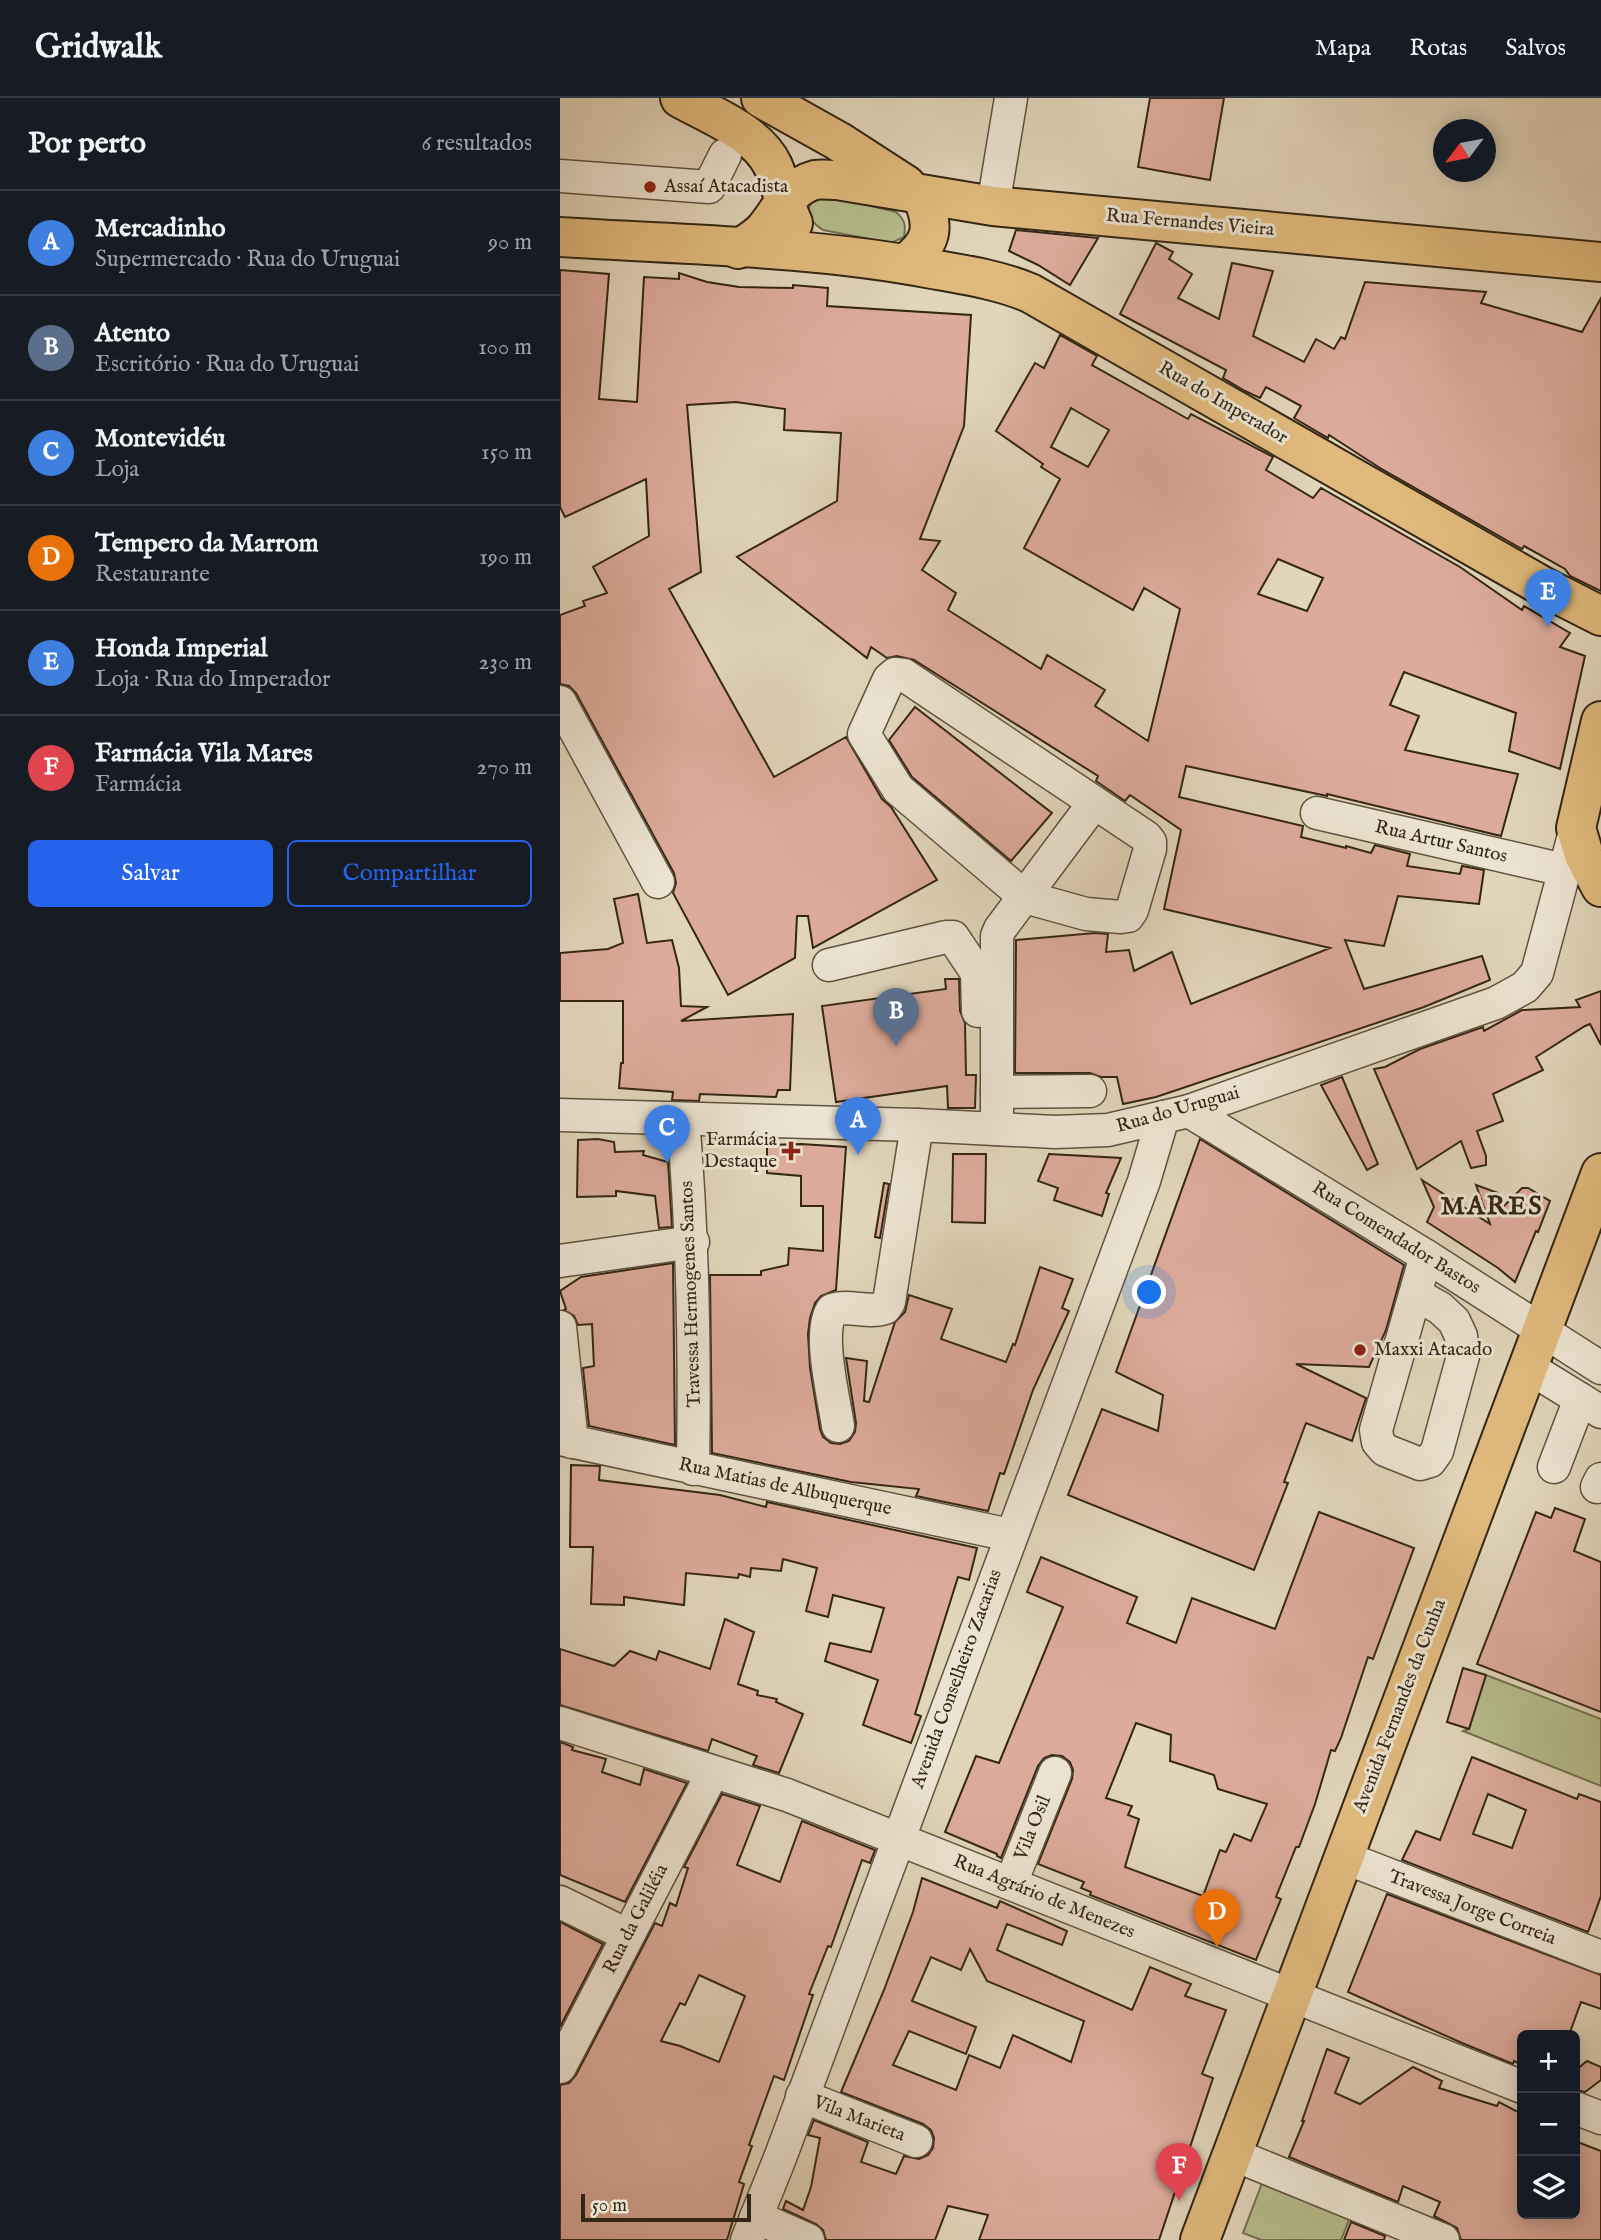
<!DOCTYPE html>
<html lang="pt">
<meta charset="utf-8">
<style>
body{margin:0;font-family:"IM FELL English",serif;background:#242831;color:#f1f3f6}
.controls{position:absolute;right:21px;bottom:21px;display:grid;overflow:hidden;border-radius:10px;box-shadow:0 4px 18px #0003}
.controls button{width:63px;height:63px;display:grid;place-items:center;padding:0;border:0;border-bottom:2px solid #363941;background:#171b24;color:#f1f3f6;font:35px sans-serif}
.compass{position:absolute;left:873px;top:21px;width:63px;height:63px;border-radius:50%;background:#171b24;box-shadow:0 4px 18px #0003;rotate:238deg}
.scale{position:absolute;left:21px;bottom:18px;width:170px;box-sizing:border-box;padding-left:7px;border:4px solid #342614;border-top:0;font-size:19px;line-height:24px;white-space:nowrap;color:#342614;-webkit-text-stroke:5px #ece4d2;paint-order:stroke}
.you{position:absolute;left:590px;top:1195px;width:24px;height:24px;margin:-18px;border:5px solid #fff;border-radius:50%;background:#1a73e8;box-shadow:0 0 0 10px #1a73e833}
.badge{display:grid;place-items:center;width:46px;height:46px;border-radius:50%;background:#2563eb;color:#fff;font-size:23px;font-weight:700}
.pin{position:absolute;translate:-50% -58px;filter:drop-shadow(0 2px 4px #0008)}
.pin::after{content:'';position:absolute;top:37px;width:24px;height:21px;background:inherit;clip-path:polygon(0 0,100% 0,50% 100%)}
.list{margin:0;padding:0;list-style:none}
h2{display:flex;justify-content:space-between;align-items:center;height:91px;margin:0;padding:0 28px;font-size:30px}
h2 small{font-size:23px;font-weight:400;color:#9ea1a6}
.list li{display:grid;grid-template-columns:46px 1fr auto;gap:21px;align-items:center;box-sizing:border-box;height:105px;padding:0 28px;border-top:2px solid #363941}
.list b{display:block;font-size:26px;white-space:nowrap}
.list p{margin:0;font-size:23px;white-space:nowrap;color:#9ea1a6}
.list em{font-size:23px;font-style:normal;color:#9ea1a6}
.actions{display:flex;gap:14px;padding:21px 28px}
.actions a{flex:1;padding:16px 0;border:2px solid #2563eb;border-radius:10px;text-align:center;font-size:24px;color:#2563eb}
.actions .main{background:#2563eb;color:#fff}
.icon{flex:none;width:38px;height:38px;fill:none;stroke:currentColor;stroke-width:2;stroke-linecap:round;stroke-linejoin:round}
.map{position:relative;flex:none;width:1041px;height:2142px;overflow:hidden}
header{display:flex;align-items:center;gap:42px;box-sizing:border-box;height:98px;padding:0 35px;background:#171b24;border-bottom:2px solid #363941}
header strong{font-size:33px}
nav{display:flex;gap:38px;margin-inline-start:auto;font-size:24px}
main{display:flex}
aside{flex:1;background:#171b24}
.map>svg:first-child{display:block}
.green{fill:#b6bc8d;stroke:#757150;stroke-width:2}
.building{fill:#ddab9b;stroke:#342614;stroke-width:2;fill-rule:evenodd}
.lines{fill:none;stroke-linecap:round;stroke-linejoin:round}
.minor-casing{stroke:#5f523e;stroke-width:35}
.major-casing{stroke:#342614;stroke-width:42}
.minor{stroke:#ece4d2;stroke-width:32}
.major{stroke:#e0ba7d;stroke-width:38}
.poi-dot{fill:#8f2418;stroke:#ece4d2;stroke-width:2.5}
.labels{text-anchor:middle;dominant-baseline:central;stroke-width:6;stroke-linejoin:round;paint-order:stroke}
.poi-label{font-size:19px;fill:#342614;stroke:#ece4d2;text-anchor:start}
.street-label{font-size:19px;fill:#342614;stroke:#ece4d2}
.district-label{font-size:26px;font-weight:bold;letter-spacing:2px;fill:#342614;stroke:#ece4d2}
</style>
<header>
<strong>Gridwalk</strong>
<nav><a>Mapa</a><a>Rotas</a><a>Salvos</a></nav>
</header>
<main>
<aside>
<h2>Por perto<small>6 resultados</small></h2>
<ul class="list">
<li><span class="badge" style="background:#3f7fe0">A</span><div><b>Mercadinho</b><p>Supermercado · Rua do Uruguai</p></div><em>90 m</em></li>
<li><span class="badge" style="background:#5c6f8a">B</span><div><b>Atento</b><p>Escritório · Rua do Uruguai</p></div><em>100 m</em></li>
<li><span class="badge" style="background:#3f7fe0">C</span><div><b>Montevidéu</b><p>Loja</p></div><em>150 m</em></li>
<li><span class="badge" style="background:#e8710a">D</span><div><b>Tempero da Marrom</b><p>Restaurante</p></div><em>190 m</em></li>
<li><span class="badge" style="background:#3f7fe0">E</span><div><b>Honda Imperial</b><p>Loja · Rua do Imperador</p></div><em>230 m</em></li>
<li><span class="badge" style="background:#e0444e">F</span><div><b>Farmácia Vila Mares</b><p>Farmácia</p></div><em>270 m</em></li>
</ul>
<div class="actions"><a class="main">Salvar</a><a>Compartilhar</a></div>
</aside>
<div class="map">
<svg width="1041" height="2142" viewBox="0 0 1041 2142">
<rect width="100%" height="100%" fill="#e1d5ba"/>
<filter id="stains"><feTurbulence type="fractalNoise" baseFrequency=".00286" numOctaves="4"/><feColorMatrix values="0 0 0 0 .2 0 0 0 0 .09 0 0 0 0 .02 0 0 0 .5 -.17"/></filter>
<radialGradient id="worn" r=".72"><stop offset=".6" stop-color="#630" stop-opacity="0"/><stop offset="1" stop-color="#630" stop-opacity=".3"/></radialGradient>
<!-- green -->
<g class="green">
<path d="M266,97L336,114C345,122 346,127 344,139L331,145L263,132C243,119 243,104 266,97Z"/>
<polygon points="926,1577 1041,1621 1041,1688 903,1633 909,1631"/>
<polygon points="704,2080 792,2114 781,2142 701,2142 683,2135"/>
</g>
<!-- building -->
<g class="building">
<polygon points="590,0 664,0 650,82 578,69"/>
<polygon points="456,132 538,140 510,187 478,167 449,153"/>
<polygon points="596,145 613,154 609,161 632,176 618,200 659,221 672,165 713,173 693,238 744,264 756,241 774,251 781,239 785,241 805,184 926,194 921,205 1022,234 1041,200 1041,493 1010,478 1005,471 964,448 962,451 820,370 769,337 768,340 734,320 741,308 706,289 700,300 685,293 663,280 666,272 560,216"/>
<path d="M0,172L49,176L39,301L77,304L84,179L119,181V175L147,184L179,189L233,190V187L268,190L267,208L411,217L404,328L360,441L380,443L362,472L396,495L388,512L481,571L487,557L545,592L535,608L588,643L620,511L584,490L573,512L464,450L500,381L481,369L483,366L436,333L475,265L484,270L500,237L537,258L532,267L628,321L631,316L713,359L706,372L753,400L761,390L900,469L962,512L964,508L1010,535L1000,549L1025,558L1000,671L949,653L956,615L844,574L830,607L859,618L845,652L958,676L941,738L767,696V698L626,668L619,699L743,728L741,739L786,750V748L811,755L815,747L850,756L847,768L900,776L902,768L924,772L919,806L838,798L824,848L785,842L804,891L922,858L930,882L864,909L596,999L563,1006L557,979H541L530,975H455L456,842L535,835L548,836L546,854L569,852L574,873L612,854L631,906L770,850L604,811L621,732L570,697L565,703L536,683L538,678L354,562L337,558L327,560L311,549L307,560L177,459L277,403L281,335L224,332L225,311L176,304L127,307L141,474L109,491L214,679L286,639L322,701L331,709L377,782L253,850L248,818H237L235,860L168,897L113,795L116,785L114,775L16,595L9,588L0,586V517L25,508L23,503L47,495L33,469L89,438L86,381L5,419L0,409ZM511,310L549,332L528,369L491,349ZM718,461L763,480L747,513L698,496Z"/>
<polygon points="355,609 492,715 451,763 352,679 329,642"/>
<polygon points="78,796 87,845 112,842 119,870 121,908 147,909 121,923 233,916 230,992 218,992 216,999 140,996 139,1003 112,1002 113,994 59,990 61,965 63,965 63,903 0,903 0,855 48,851 63,845 54,801"/>
<polygon points="385,881 399,881 400,913 405,925 406,977 416,977 415,1010 388,1010 387,988 276,1004 262,908 386,891"/>
<polygon points="1041,893 1041,947 1030,926 1025,928 976,959 983,972 933,996 943,1023 917,1033 926,1058 926,1067 911,1070 901,1043 857,1071 814,971 825,969 860,951 923,929 924,933 962,912 1020,909 1016,902"/>
<polygon points="782,979 818,1066 807,1072 761,987"/>
<polygon points="38,1041 54,1044 55,1054 84,1053 83,1057 108,1064 112,1129 99,1130 95,1098 56,1093 56,1098 17,1099 18,1042"/>
<polygon points="640,1041 844,1167 826,1232 809,1269 736,1266 806,1300 792,1343 746,1325 724,1384 728,1385 694,1472 508,1397 542,1311 598,1333 603,1297 556,1274"/>
<polygon points="241,1046 286,1049 276,1192 261,1198 255,1205 250,1220 248,1236 250,1270 260,1331 263,1339 271,1345 280,1346 289,1343 295,1334 296,1325 286,1260 307,1263 304,1303 309,1304 335,1224 345,1214 349,1197 392,1211 381,1241 446,1264 453,1246 455,1247 480,1169 513,1181 502,1210 509,1213 473,1292 444,1376 440,1375 428,1413 356,1398 359,1391 291,1384 152,1355 150,1177 201,1177 201,1173 228,1167 229,1150 263,1153 263,1108 241,1108 241,1078 207,1075 207,1047"/>
<polygon points="393,1056 426,1056 425,1125 392,1124"/>
<polygon points="489,1056 561,1060 546,1095 549,1096 542,1118 494,1102 498,1090 478,1083"/>
<polygon points="862,1082 930,1126 916,1087 938,1095 943,1109 962,1090 968,1090 990,1103 978,1134 976,1133 955,1184 938,1170 867,1124 874,1109"/>
<polygon points="324,1085 329,1086 320,1140 315,1139"/>
<polygon points="113,1165 115,1347 29,1328 23,1270 34,1268 32,1226 18,1227 14,1218 4,1212 6,1211 0,1193 21,1179"/>
<polygon points="11,1367 40,1368 39,1382 160,1397 206,1409 207,1404 417,1450 409,1482 398,1479 355,1616 361,1618 351,1645 303,1627 318,1582 265,1563 270,1545 311,1554 324,1510 273,1497 268,1519 246,1513 257,1470 223,1461 221,1473 191,1470 190,1479 179,1476 178,1480 126,1475 124,1507 64,1499 64,1507 31,1506 33,1449 10,1449"/>
<polygon points="995,1410 1025,1421 1014,1453 1041,1464 1041,1614 917,1566 976,1414 991,1420"/>
<path d="M759,1414L854,1450L813,1561L808,1559L781,1640L775,1653L771,1652L755,1706L739,1749H736L716,1799L721,1801L696,1862L530,1797L531,1794L521,1790L524,1784L478,1766L512,1681L513,1672L510,1664L502,1658L492,1657L484,1660L478,1668L441,1760L437,1758V1756L385,1734L416,1658L439,1665L503,1509L467,1494L481,1459L577,1499L567,1525L616,1545L632,1500L715,1531ZM576,1625L611,1637L610,1663L654,1677L658,1691L707,1706L691,1743L674,1736L666,1754L660,1752L643,1798L565,1769L579,1721L568,1717L572,1708L546,1700Z"/>
<polygon points="165,1521 194,1534 178,1586 198,1593 197,1597 217,1601 216,1604 243,1616 219,1675 193,1667 197,1658 152,1641 148,1653 0,1607 0,1551 54,1568 70,1553 96,1562 99,1553 150,1571"/>
<polygon points="903,1570 926,1577 909,1631 887,1624"/>
<polygon points="0,1644 13,1649 12,1652 46,1661 42,1674 80,1687 84,1671 127,1685 65,1804 0,1777"/>
<path d="M912,1659L1017,1701L1019,1696L1041,1704V1798L1028,1834L842,1762L856,1733L880,1742ZM928,1696L966,1712L952,1750L913,1736Z"/>
<path d="M162,1696L200,1708L177,1767L220,1784L242,1723L315,1752L310,1765L302,1762L271,1849L268,1848L249,1896L253,1897L224,1982L214,1978L189,2047L192,2048L179,2084L184,2086L167,2142H0V1987L9,1985L16,1977L95,1825L102,1828L110,1805L116,1808L128,1770L124,1769ZM139,1877L185,1898L159,1964L120,1948L101,1943L120,1905L125,1907Z"/>
<path d="M362,1780L437,1810L440,1803L507,1833L502,1847L447,1826L437,1852L572,1912L590,1869L631,1886L625,1898L666,1912L642,1976L653,1980L599,2142H419L428,2117L388,2108L375,2142H266L263,2132L256,2126L223,2111L226,2103L243,2112L251,2089L260,2040L248,2037L254,2022L308,2044L301,2064L336,2076L344,2058L359,2061L368,2057L373,2050L374,2040L371,2032L363,2026L281,1994L324,1892L353,1814ZM410,1851L427,1883L524,1923L511,1964L453,1937L440,1970L409,1957L396,1992L333,1967L349,1933L406,1956L416,1929L352,1903L371,1859L401,1872Z"/>
<polygon points="827,1796 1041,1877 1041,1911 1021,1904 1009,1937 962,1937 962,1967 954,1963 953,1966 902,1945 788,1894"/>
<polygon points="0,1824 43,1846 0,1929"/>
<polygon points="767,1951 789,1960 775,1995 800,2006 853,1969 882,1983 879,1990 937,2008 939,2004 962,2016 962,2116 1015,2116 1015,2043 1041,2053 1041,2142 901,2142 897,2130 874,2118 880,2104 843,2088 838,2104 729,2059 744,2023 742,2023"/>
<polygon points="1027,1963 1041,1969 1041,1982 1025,1994 1015,1992 1015,1973"/>
<polygon points="791,2124 825,2138 824,2142 784,2142"/>
</g>
<g class="lines">
<!-- minor casing -->
<g class="minor-casing">
<g id="minor">
<polyline points="0,78 149,89 165,57"/>
<polyline points="433,108 451,0"/>
<polygon points="335,576 344,577 586,739 590,744 590,751 572,812 568,818 561,819 526,816 465,799 338,691 304,636 329,581"/>
<polyline points="0,604 98,784"/>
<polyline points="757,715 1004,772"/>
<polyline points="269,867 386,839 393,839 417,875 418,913"/>
<polyline points="437,994 530,993"/>
<polyline points="629,1013 866,1158 1041,1270"/>
<polyline points="0,1017 357,1027 495,1034 548,1032 629,1013 936,905 965,889 977,875 1016,730"/>
<path d="M123,1021C133,1138 135,1254 133,1371"/>
<polyline points="437,1031 437,838 440,831 534,705"/>
<polyline points="0,1163 133,1144"/>
<polyline points="855,1196 880,1210 894,1223 901,1238 903,1258 877,1353 870,1363 860,1366 825,1352 818,1344 816,1332 866,1158"/>
<polyline points="0,1229 12,1344"/>
<polyline points="968,1269 1041,1314"/>
<path d="M278,1328C274,1300 257,1235 272,1212C289,1206 308,1216 325,1210L329,1204L357,1027"/>
<polyline points="0,1341 450,1437"/>
<polyline points="994,1369 1020,1301"/>
<polyline points="1037,1389 1041,1381"/>
<polyline points="0,1625 227,1697 962,1989"/>
<polyline points="783,1759 1041,1859"/>
<polyline points="451,1785 495,1675"/>
<polyline points="0,1804 67,1837"/>
<polyline points="0,1969 153,1674"/>
<polyline points="242,1998 356,2043"/>
<polyline points="1015,2010 1041,2020"/>
<polyline points="672,2056 883,2142"/>
<polyline points="196,2119 248,2142"/>
<polyline points="187,2142 220,2060 584,1083 603,1019"/>
</g>
</g>
<!-- major casing -->
<g class="major-casing">
<g id="major">
<path d="M120,0C150,17 197,34 213,68C221,86 224,107 233,125"/>
<polyline points="201,0 278,43 346,87"/>
<path d="M0,139C123,147 252,148 372,171C406,177 439,182 470,195L984,489L1041,518"/>
<path d="M178,151C188,145 197,140 205,131C220,113 229,89 255,82C261,81 270,82 277,82L433,108L1041,164"/>
<path d="M345,166C373,145 375,129 362,98"/>
<polyline points="1041,623 1016,730 1024,757 1041,789"/>
<polyline points="640,2142 1041,1075"/>
</g>
</g>
<!-- minor -->
<use href="#minor" class="minor"/>
<!-- major -->
<use href="#major" class="major"/>
</g>
<!-- markers -->
<g class="poi-dot">
<circle cx="90" cy="89" r="7"/>
<path d="M227.5 1042.5h7v7h7v7h-7v7h-7v-7h-7v-7h7z"/>
<circle cx="800" cy="1252" r="7"/>
</g>
<g class="labels">
<!-- poi labels -->
<g class="poi-label">
<text x="104" y="89">Assaí Atacadista</text>
<text x="217" y="1042" text-anchor="end">Farmácia<tspan x="217" dy="22">Destaque</tspan></text>
<text x="814" y="1252">Maxxi Atacado</text>
</g>
<!-- street labels -->
<g class="street-label">
<text transform="translate(630 125) rotate(5)">Rua Fernandes Vieira</text>
<text transform="translate(663 305) rotate(30)">Rua do Imperador</text>
<text transform="translate(881 744) rotate(13)">Rua Artur Santos</text>
<text transform="translate(618 1012) rotate(-16)">Rua do Uruguai</text>
<text transform="translate(836 1140) rotate(32)">Rua Comendador Bastos</text>
<text transform="translate(131 1196) rotate(-92)">Travessa Hermogenes Santos</text>
<text transform="translate(225 1389) rotate(12)">Rua Matias de Albuquerque</text>
<text transform="translate(397 1581) rotate(-70)">Avenida Conselheiro Zacarias</text>
<text transform="translate(840 1608) rotate(-69)">Avenida Fernandes da Cunha</text>
<text transform="translate(473 1730) rotate(-68)">Vila Osil</text>
<text transform="translate(484 1799) rotate(22)">Rua Agrário de Menezes</text>
<text transform="translate(912 1810) rotate(21)">Travessa Jorge Correia</text>
<text transform="translate(76 1821) rotate(-63)">Rua da Galiléia</text>
<text transform="translate(299 2021) rotate(21)">Vila Marieta</text>
</g>
<!-- district labels -->
<g class="district-label">
<text x="932" y="1108">MARES</text>
</g>
</g>
<rect width="100%" height="100%" filter="url(#stains)"/>
<rect width="100%" height="100%" fill="url(#worn)"/>
</svg>
<div class="controls">
<button>+</button>
<button>−</button>
<button><svg class="icon" aria-label="layers" viewBox="0 0 24 24"><path d="M12 4l9 5-9 5-9-5zM3 14l9 5 9-5"/></svg></button>
</div>
<svg class="compass" viewBox="-18 -18 36 36"><path d="M0-13l5 13h-10z" fill="#e53935"/><path d="M0 13l5-13h-10z" fill="#9ea1a6"/></svg>
<div class="scale">50 m</div>
<div class="you"></div>
<div class="pin badge" style="left:298px;top:1057px;background:#3f7fe0">A</div>
<div class="pin badge" style="left:336px;top:948px;background:#5c6f8a">B</div>
<div class="pin badge" style="left:107px;top:1065px;background:#3f7fe0">C</div>
<div class="pin badge" style="left:657px;top:1849px;background:#e8710a">D</div>
<div class="pin badge" style="left:988px;top:529px;background:#3f7fe0">E</div>
<div class="pin badge" style="left:619px;top:2103px;background:#e0444e">F</div>
</div>
</main>
